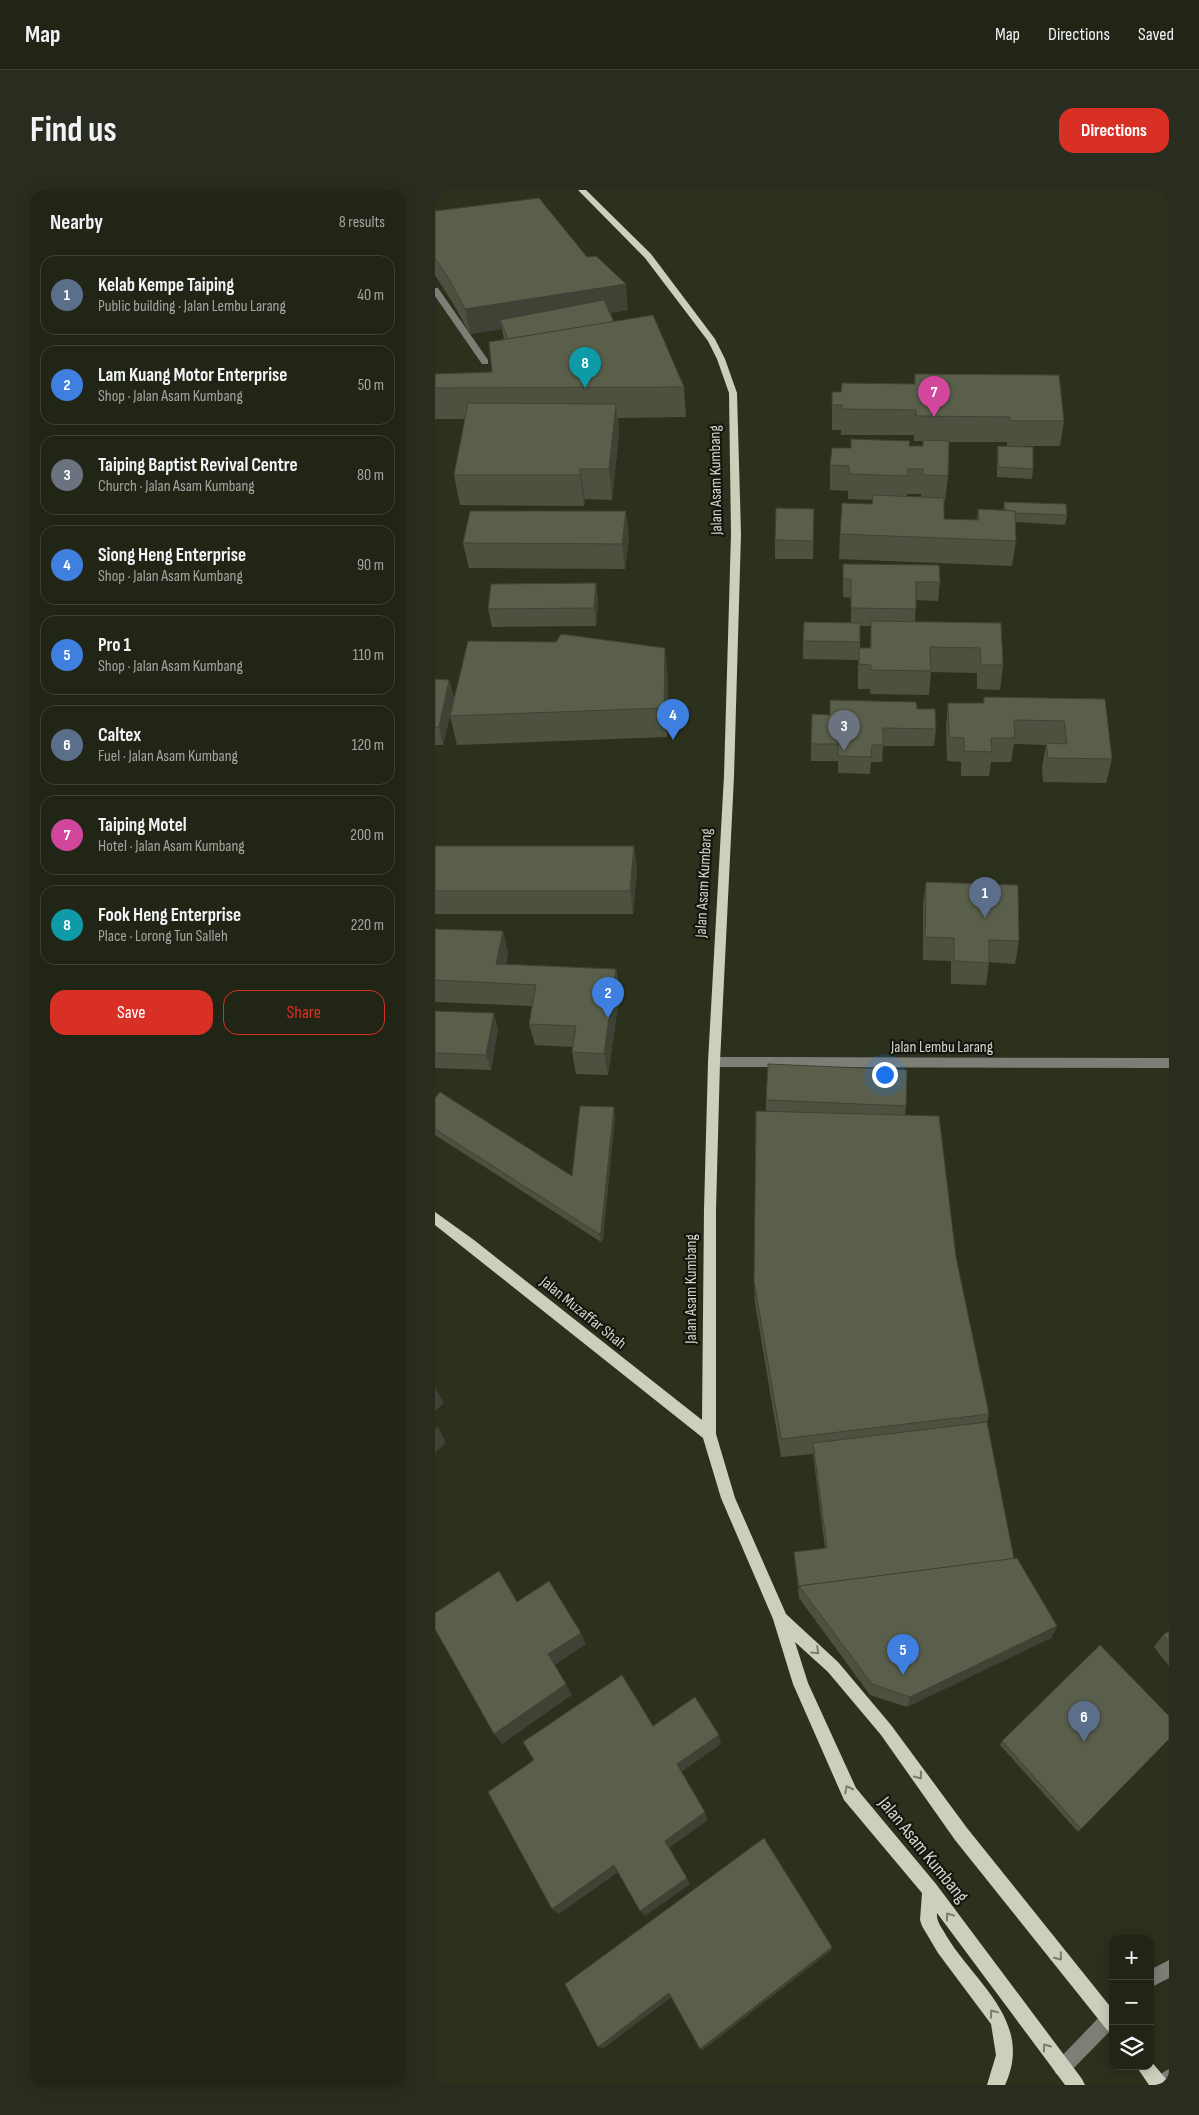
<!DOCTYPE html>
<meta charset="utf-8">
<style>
body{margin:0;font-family:"Sofia Sans Condensed",sans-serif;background:#292d1f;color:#f1f3f6}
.controls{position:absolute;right:15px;bottom:15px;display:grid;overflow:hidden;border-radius:10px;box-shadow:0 2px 12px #0003}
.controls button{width:45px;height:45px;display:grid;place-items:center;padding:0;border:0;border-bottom:1px solid #3e4235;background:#212516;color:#f1f3f6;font:25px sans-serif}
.you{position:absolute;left:449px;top:884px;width:18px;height:18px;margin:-12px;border:4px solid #fff;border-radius:50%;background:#1a73e8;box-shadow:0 0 0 8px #1a73e833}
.badge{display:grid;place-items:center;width:32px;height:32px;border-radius:50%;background:#d93025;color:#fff;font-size:16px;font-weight:700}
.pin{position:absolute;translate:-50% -41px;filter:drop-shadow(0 1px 2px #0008)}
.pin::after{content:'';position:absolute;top:26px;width:18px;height:15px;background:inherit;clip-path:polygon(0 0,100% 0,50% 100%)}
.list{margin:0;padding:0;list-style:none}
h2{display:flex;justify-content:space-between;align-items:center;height:65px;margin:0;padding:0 20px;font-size:21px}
h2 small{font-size:16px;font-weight:400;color:#a2a5a1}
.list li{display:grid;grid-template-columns:32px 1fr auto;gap:15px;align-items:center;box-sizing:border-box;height:80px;margin:0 10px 10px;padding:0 10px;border:1px solid #3e4235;border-radius:15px}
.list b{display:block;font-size:19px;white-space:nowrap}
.list p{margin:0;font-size:16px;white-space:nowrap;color:#a2a5a1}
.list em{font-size:16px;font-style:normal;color:#a2a5a1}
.actions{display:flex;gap:10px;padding:15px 20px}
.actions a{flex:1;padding:11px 0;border:1px solid #d93025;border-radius:15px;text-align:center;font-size:18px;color:#d93025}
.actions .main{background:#d93025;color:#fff}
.icon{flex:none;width:28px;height:28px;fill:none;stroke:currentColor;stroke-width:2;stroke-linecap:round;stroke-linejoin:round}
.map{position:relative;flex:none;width:734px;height:1895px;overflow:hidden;border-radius:15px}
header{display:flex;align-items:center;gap:30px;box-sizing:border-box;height:70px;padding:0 25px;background:#212516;border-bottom:1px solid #3e4235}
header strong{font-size:24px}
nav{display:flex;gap:28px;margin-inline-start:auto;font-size:18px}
.intro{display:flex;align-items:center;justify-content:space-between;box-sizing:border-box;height:120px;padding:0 30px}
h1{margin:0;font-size:35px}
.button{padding:12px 22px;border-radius:15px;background:#d93025;color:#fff;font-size:18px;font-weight:700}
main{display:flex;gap:30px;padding:0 30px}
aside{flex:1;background:#212516;border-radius:15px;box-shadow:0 2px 12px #0003}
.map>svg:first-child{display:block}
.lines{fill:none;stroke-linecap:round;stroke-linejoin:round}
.minor{fill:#7c7f76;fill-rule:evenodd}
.major{fill:#cbd0bd;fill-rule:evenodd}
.wall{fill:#4d5240;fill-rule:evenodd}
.shaded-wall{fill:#3f4234}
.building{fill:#5a5f4b;stroke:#3f4234}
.oneway{stroke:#797d6f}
.labels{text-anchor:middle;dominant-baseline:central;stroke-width:4.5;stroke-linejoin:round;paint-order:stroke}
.street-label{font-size:16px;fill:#d4d7cb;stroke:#15170f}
.near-street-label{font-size:19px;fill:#d4d7cb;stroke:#15170f}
</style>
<header>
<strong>Map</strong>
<nav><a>Map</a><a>Directions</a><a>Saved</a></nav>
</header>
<div class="intro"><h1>Find us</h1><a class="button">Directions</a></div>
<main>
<aside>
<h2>Nearby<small>8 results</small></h2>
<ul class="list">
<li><span class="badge" style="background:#5c6f8a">1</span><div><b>Kelab Kempe Taiping</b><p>Public building · Jalan Lembu Larang</p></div><em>40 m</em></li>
<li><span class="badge" style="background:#3f7fe0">2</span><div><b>Lam Kuang Motor Enterprise</b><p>Shop · Jalan Asam Kumbang</p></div><em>50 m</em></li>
<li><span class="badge" style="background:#6b7280">3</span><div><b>Taiping Baptist Revival Centre</b><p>Church · Jalan Asam Kumbang</p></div><em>80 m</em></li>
<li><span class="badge" style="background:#3f7fe0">4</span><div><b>Siong Heng Enterprise</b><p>Shop · Jalan Asam Kumbang</p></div><em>90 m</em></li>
<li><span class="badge" style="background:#3f7fe0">5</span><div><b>Pro 1</b><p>Shop · Jalan Asam Kumbang</p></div><em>110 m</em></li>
<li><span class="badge" style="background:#5c6f8a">6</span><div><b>Caltex</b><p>Fuel · Jalan Asam Kumbang</p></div><em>120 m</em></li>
<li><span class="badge" style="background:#d1479c">7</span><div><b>Taiping Motel</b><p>Hotel · Jalan Asam Kumbang</p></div><em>200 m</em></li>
<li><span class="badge" style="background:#0f9aa8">8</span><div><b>Fook Heng Enterprise</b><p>Place · Lorong Tun Salleh</p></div><em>220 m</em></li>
</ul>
<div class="actions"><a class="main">Save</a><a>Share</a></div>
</aside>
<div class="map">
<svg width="734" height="1895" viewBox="0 0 734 1895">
<rect width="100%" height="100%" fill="#2c311e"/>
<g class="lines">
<!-- minor -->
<g class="minor">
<polygon points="0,98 3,98 53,170 53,174 47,174 0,106"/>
<polygon points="279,867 734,868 734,878 279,877 275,876 273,872 275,868"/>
<polygon points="734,1770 734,1788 715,1798 715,1780"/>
<polygon points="678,1817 678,1838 633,1884 627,1887 621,1884 618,1878 621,1872 672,1819"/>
<path d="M734,1879V1895H718C722,1887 726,1883 734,1879Z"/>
</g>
<!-- major -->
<g class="major">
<path d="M143,0H151L216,64L280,149L290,169L302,203L306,344L299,586L285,872L281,1019V1244L300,1308L351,1424L403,1472L456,1535L532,1638L678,1820V1842L672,1840L520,1650L446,1545L393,1482L360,1452L373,1493L421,1598L501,1694L647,1889L650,1895H630L502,1723C501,1732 508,1739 512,1747C541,1794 599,1832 570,1895H552L561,1865L556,1834L503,1763L487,1736L485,1730L487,1703L409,1610L358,1494L338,1429L286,1308L268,1248L0,1035V1022L39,1050L267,1230L269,1019L273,872L289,586L296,344L294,203L282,169L273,151L210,68Z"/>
<polygon points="715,1870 731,1889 734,1895 714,1895 701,1876 715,1876"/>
</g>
</g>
<!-- wall -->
<g class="wall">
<polygon points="0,21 193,120 175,123 179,132 249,197 251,227 183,228 184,244 177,310 150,309 149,316 25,315 19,285 30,229 0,229 0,184 57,182 69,150 67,139 35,144 19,115 0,85"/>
<path d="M480,184L629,231L625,256H572V252H514L513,286L510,311H509V329L542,330L543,319L568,320L569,312L632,325L630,335L581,332V351L577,376L404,369L405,344L437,314V310L413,309V301L395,300V275L416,258L474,256H487L488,251H479V245H406V240H397V202H406L479,194ZM472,304H486V307H472Z"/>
<polygon points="563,256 598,279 597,289 562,287 562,265"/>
<polygon points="379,319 378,369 340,369 340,350"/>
<polygon points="194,347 190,379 34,378 28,353"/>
<path d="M408,374L505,392L503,411L481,410L480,432L566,433L568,475L565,500L542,499V483L496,482L494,505L435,504V499H423V470L368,469V451L416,433V408L408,407ZM425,436H436L435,458H425Z"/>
<polygon points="161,393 163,411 161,436 57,437 53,419"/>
<polygon points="233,488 232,547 22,555 15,526"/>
<polygon points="0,489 14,490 19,508 8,555 0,555"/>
<polygon points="549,507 670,509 677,569 671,593 608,592 607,577 611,555 579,554 576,572 556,572 554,586 526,586 526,572 512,571 511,537 513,513 548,513"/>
<polygon points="482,519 501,539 499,556 448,556 447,572 436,572 435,584 403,583 403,571 376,571 376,554 395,525"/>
<polygon points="0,656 199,656 202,680 198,724 0,724"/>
<polygon points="491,692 584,751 580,774 554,772 551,795 516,794 516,771 488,770 488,715"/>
<polygon points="0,739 68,741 73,764 71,774 181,779 185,801 173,885 141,884 137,862 138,857 100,855 94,834 97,816 0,812"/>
<polygon points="0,821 63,839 56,880 0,878"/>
<polygon points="0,908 137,986 180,925 168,1049 166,1052 0,945"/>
<polygon points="331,910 471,916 470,925 521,1067 554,1224 552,1232 579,1369 622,1436 616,1448 472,1517 435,1505 364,1408 360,1372 359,1362 390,1358 378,1264 346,1267 320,1113 319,1091 331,921"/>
<polygon points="734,1441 734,1476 719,1457 728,1445"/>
<polygon points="734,1549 643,1642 565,1555 567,1551"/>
</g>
<!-- shaded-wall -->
<g class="shaded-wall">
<polygon points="191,94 193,120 69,139 65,130 67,139 35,144 30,119"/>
<polygon points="181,214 184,244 177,310 174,279"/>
<polygon points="145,279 150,309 149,316 145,285"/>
<polygon points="191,321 194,347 190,379 187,354"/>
<polygon points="161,393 163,411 161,436 159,418"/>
<polygon points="230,458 233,488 232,547 229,518"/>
<polygon points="14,490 19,508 8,555 4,537"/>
<polygon points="199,656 202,680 198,724 195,701"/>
<polygon points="68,741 73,764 68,793 61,774"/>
<polygon points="181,779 185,801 173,885 169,864"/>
<polygon points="59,823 63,839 56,880 51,865"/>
<polygon points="179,917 180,925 168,1049 166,1052 164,1044"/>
<polygon points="0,1197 9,1213 0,1221"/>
<polygon points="3,1237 11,1253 0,1263 0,1239"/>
<polygon points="622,1436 616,1448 472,1517 475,1507"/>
<polygon points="146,1443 151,1454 120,1475 113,1464"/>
<polygon points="131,1494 137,1505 67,1554 59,1544"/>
<polygon points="284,1545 286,1554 245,1583 242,1574"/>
<polygon points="270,1622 273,1630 234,1658 230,1651"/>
<polygon points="179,1675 185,1681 124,1724 117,1719"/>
<polygon points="252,1688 255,1694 210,1726 205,1721"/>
<polygon points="397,1757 396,1761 268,1860 265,1859"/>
<polygon points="234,1803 238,1806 169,1858 163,1857"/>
</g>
<!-- building -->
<g class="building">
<polygon points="104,8 152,67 161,66 191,94 30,119 14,89 0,68 0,21"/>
<polygon points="169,110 179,132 73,149 65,130"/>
<polygon points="218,125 249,197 0,198 0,184 57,182 54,152"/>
<polygon points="480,184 624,185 629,231 575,231 575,227 481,226 481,220 406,219 407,215 397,215 397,202 406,202 407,193 480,194"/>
<polygon points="33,213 181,214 174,279 145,279 145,285 19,285"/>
<polygon points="416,249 475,251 474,256 488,256 488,250 514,251 513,286 487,285 488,279 473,279 473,286 414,284 414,276 395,275 397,258 416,258"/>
<polygon points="563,256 598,257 598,279 563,277"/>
<polygon points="438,305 509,308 509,329 544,330 543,319 580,321 581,351 405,344 407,313 437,314"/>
<polygon points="569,312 631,314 632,325 580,323 580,321 570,320"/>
<polygon points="341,318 379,319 378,351 340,350"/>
<polygon points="35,321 191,321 187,354 28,353"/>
<polygon points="408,374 504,375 505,392 481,392 481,419 416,418 416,389 408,389"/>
<polygon points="161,393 159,418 53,419 56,394"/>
<polygon points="436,431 566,433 568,475 546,475 545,458 495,457 496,481 436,480 436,475 424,474 424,458 436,458"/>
<polygon points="369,432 425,433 425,452 368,451"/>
<polygon points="126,444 230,458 229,518 15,526 33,451 121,452"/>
<polygon points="0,489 14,490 4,537 0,537"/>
<polygon points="549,507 670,509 677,569 613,568 611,553 632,554 629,531 579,530 580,548 556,548 557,562 529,561 529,548 514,547 513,513 549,513"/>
<polygon points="395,510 481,512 482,519 500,519 501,539 448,538 448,555 437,555 436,567 403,566 403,554 376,554 377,524 395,525"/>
<polygon points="0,656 199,656 195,701 0,701"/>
<polygon points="491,692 583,695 584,751 554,750 554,773 519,771 519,748 490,747"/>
<polygon points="0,739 68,741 61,774 181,779 169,864 137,862 141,836 94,834 101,795 0,790"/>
<polygon points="0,821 59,823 51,865 0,863"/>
<polygon points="333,874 472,880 471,916 331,910"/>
<polygon points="5,902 137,986 145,916 179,917 166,1042 164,1044 0,939 0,908"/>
<polygon points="321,921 504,926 521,1067 554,1224 346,1249 319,1091"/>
<polygon points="552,1232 579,1369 364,1396 364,1399 359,1362 392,1358 378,1253"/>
<polygon points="582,1368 622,1436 475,1507 437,1494 364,1396"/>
<polygon points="64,1381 82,1412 114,1391 146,1443 113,1464 131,1494 59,1544 0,1439 0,1423"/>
<polygon points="734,1441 734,1452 728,1445"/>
<polygon points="665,1455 734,1526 734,1549 646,1639 567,1551"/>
<polygon points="187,1485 218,1536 260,1507 284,1545 242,1574 270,1622 230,1651 252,1688 205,1721 179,1675 117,1719 53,1602 99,1570 88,1552"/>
<polygon points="329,1648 397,1757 265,1859 234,1803 163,1857 130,1794"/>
</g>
<!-- one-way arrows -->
<defs><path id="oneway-chevron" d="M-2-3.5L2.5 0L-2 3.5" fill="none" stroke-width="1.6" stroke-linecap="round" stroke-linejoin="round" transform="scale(1.25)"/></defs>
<g class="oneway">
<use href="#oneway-chevron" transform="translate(381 1461) rotate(43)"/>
<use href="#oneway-chevron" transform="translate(484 1586) rotate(54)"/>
<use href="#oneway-chevron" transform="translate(413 1599) rotate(-117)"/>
<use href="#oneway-chevron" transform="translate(514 1726) rotate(-126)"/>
<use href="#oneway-chevron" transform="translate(624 1767) rotate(51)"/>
<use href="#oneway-chevron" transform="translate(558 1823) rotate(-127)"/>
<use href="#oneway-chevron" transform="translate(611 1857) rotate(-126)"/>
</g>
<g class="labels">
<!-- street labels -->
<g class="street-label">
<text transform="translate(281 290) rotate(-91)">Jalan Asam Kumbang</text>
<text transform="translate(269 693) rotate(-87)">Jalan Asam Kumbang</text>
<text x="507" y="857">Jalan Lembu Larang</text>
<text transform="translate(256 1099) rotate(-90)">Jalan Asam Kumbang</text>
<text transform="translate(148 1123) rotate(39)">Jalan Muzaffar Shah</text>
</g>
<!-- near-street labels -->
<g class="near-street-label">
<text transform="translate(488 1660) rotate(51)">Jalan Asam Kumbang</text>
</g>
</g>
</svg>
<div class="controls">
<button>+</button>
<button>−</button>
<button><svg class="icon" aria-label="layers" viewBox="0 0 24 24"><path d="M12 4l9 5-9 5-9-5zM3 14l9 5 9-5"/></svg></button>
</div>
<div class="you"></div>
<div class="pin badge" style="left:550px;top:728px;background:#5c6f8a">1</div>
<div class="pin badge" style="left:173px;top:828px;background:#3f7fe0">2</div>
<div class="pin badge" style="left:409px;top:561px;background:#6b7280">3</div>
<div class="pin badge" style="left:238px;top:550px;background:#3f7fe0">4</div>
<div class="pin badge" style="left:468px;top:1485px;background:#3f7fe0">5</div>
<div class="pin badge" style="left:649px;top:1552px;background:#5c6f8a">6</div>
<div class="pin badge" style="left:499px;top:227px;background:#d1479c">7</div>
<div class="pin badge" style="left:150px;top:198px;background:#0f9aa8">8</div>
</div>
</main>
